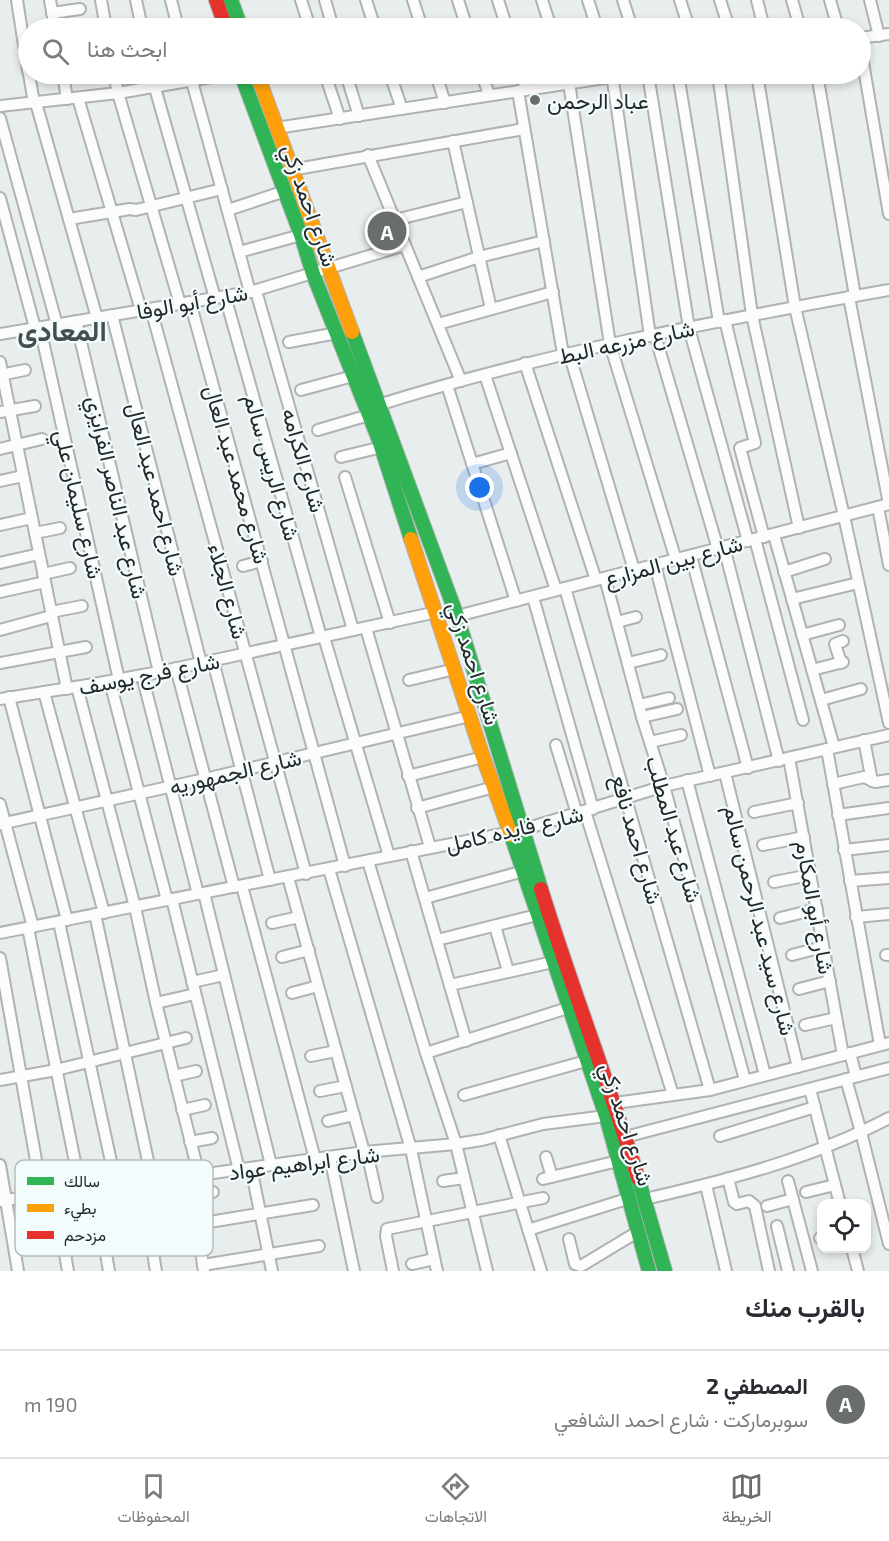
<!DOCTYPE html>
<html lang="ar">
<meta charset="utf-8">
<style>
body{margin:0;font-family:"Exo 2",Vazirmatn,sans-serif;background:#f7f7f7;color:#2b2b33;direction:rtl}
.controls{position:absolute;right:18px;bottom:18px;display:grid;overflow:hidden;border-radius:12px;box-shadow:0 3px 9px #0003}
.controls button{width:54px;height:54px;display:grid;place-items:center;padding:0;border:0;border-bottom:2px solid #e1e1e2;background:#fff;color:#2b2b33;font:30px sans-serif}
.you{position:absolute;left:480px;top:488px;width:21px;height:21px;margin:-15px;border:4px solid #fff;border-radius:50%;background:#1a73e8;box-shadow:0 0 0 9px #1a73e833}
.badge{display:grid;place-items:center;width:39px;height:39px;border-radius:50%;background:#696d6d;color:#fff;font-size:20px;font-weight:700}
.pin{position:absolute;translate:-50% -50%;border:3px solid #fff;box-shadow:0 2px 6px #0006}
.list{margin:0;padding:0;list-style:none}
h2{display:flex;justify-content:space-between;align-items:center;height:78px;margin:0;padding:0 24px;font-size:26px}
h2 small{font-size:20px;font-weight:400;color:#7c7c81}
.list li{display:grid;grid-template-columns:39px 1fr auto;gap:18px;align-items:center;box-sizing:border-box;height:108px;padding:0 24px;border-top:2px solid #e1e1e2}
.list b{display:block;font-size:22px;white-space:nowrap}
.list p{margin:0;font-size:20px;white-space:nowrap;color:#7c7c81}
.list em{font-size:20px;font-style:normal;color:#7c7c81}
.icon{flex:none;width:33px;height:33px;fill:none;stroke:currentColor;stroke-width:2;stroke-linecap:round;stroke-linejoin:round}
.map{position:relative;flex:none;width:889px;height:1271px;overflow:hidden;direction:ltr}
.search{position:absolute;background:#fff;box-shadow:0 3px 9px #0003;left:18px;right:18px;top:18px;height:66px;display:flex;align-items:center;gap:15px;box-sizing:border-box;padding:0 21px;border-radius:33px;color:#7c7c81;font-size:22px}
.sheet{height:186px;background:#fff}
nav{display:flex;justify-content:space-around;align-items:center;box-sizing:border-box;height:84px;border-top:2px solid #e1e1e2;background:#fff;font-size:16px;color:#7c7c81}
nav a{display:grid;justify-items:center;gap:3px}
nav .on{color:#696d6d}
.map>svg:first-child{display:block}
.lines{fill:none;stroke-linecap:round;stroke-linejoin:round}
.street-casing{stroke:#b0b3b3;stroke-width:14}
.fast-casing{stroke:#b0b3b3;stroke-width:16}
.slow-casing{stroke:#b0b3b3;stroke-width:16}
.jam-casing{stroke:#b0b3b3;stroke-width:16}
.street{stroke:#fcfcfc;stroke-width:10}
.fast{stroke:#30b455;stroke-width:14}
.slow{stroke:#ff9f0a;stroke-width:14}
.jam{stroke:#e5322d;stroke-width:14}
.poi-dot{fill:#696d6d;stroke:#f3fcfc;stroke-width:2}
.labels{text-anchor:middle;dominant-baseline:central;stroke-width:4.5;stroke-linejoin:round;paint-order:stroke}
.poi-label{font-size:22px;fill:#252828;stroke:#f3fcfc;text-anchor:start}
.street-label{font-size:22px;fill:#252828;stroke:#f3fcfc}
.district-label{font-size:28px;font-weight:bold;fill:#464d4d;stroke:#f3fcfc}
.key{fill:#f3fcfc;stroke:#b5bcbc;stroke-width:1.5}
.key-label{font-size:16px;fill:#252828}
</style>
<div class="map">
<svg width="889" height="1271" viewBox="0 0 889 1271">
<rect width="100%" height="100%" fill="#e8eded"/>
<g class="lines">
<!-- street casing -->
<g class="street-casing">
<g id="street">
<polyline points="17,0 28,71"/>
<polyline points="50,0 55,28"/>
<polyline points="101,0 106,28"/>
<polyline points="136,0 142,28"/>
<polyline points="171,0 178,28"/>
<polyline points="301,0 310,28"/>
<polyline points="325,0 333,28"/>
<polyline points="366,0 375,28"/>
<polyline points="413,0 422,28"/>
<polyline points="458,0 467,28"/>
<polyline points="498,0 507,28"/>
<polyline points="542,0 551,28"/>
<polyline points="588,0 597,28"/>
<polyline points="623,0 632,28"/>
<polyline points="680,0 689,28"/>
<polyline points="720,0 729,28"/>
<polyline points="757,0 764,28"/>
<polyline points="792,0 800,28"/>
<polyline points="830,0 838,28"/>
<polyline points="870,0 879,36"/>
<polyline points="52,13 80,9"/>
<polyline points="860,38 889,34"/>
<polyline points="860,45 889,214"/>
<polyline points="29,74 34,103"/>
<polyline points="63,74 67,99"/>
<polyline points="114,74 118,93 180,304"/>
<polyline points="151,74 215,298"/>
<polyline points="190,74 250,292"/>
<polyline points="325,74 340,119"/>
<polyline points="346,74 359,116"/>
<polyline points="390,74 402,109"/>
<polyline points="436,74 445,103"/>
<polyline points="482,74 489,95"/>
<polyline points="521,74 526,89"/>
<polyline points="566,74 569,83 610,344 676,560"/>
<polyline points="612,74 650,336"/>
<polyline points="648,74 689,328 748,541"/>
<polyline points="678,74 719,322"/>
<polyline points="718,74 752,315 799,528"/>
<polyline points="757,74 795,307 844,516 889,723"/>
<polyline points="817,74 855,296"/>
<polyline points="518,91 563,354"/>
<polyline points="78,98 141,310"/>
<polyline points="36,103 97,318"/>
<polyline points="0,106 118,93 229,74"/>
<polyline points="0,118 57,325"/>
<polyline points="276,128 631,74"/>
<polyline points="453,141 491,309"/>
<polyline points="368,155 461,381"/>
<polyline points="291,170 524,129"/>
<polyline points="0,198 35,328"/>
<polyline points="228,210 285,191"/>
<polyline points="69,219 130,209 136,210 222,189"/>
<polyline points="395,220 467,202"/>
<polyline points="239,252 301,235"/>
<polyline points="418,277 479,257 544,241"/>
<polyline points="256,291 353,630"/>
<polyline points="225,296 321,637"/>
<polyline points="849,297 889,504"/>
<polyline points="190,302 345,866"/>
<polyline points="151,309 306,874"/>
<polyline points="112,315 201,663"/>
<polyline points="725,320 755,443 740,448 764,537"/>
<polyline points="76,321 159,672"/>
<polyline points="438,324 553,292"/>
<polyline points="40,328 119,680"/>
<polyline points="0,334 250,292 405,245"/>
<polyline points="655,335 718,549"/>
<polyline points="289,342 337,333"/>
<polyline points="569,353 634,570"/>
<polyline points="0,362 67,689"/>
<polyline points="525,363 596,580"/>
<polyline points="0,375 25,370"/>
<polyline points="485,375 556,590"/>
<polyline points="447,385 516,601"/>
<polyline points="301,390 353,376"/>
<path d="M375,406C543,353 716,321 889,290"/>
<polyline points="0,412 35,406"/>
<polyline points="318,430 369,415"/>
<polyline points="0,449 42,439"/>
<polyline points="341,457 382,447"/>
<polyline points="472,464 511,453"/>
<polyline points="345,477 390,623"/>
<polyline points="0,481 23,476"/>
<polyline points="878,507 889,565"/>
<polyline points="0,525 32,518"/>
<polyline points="35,533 60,528"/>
<polyline points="774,535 834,747"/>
<polyline points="755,539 803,720"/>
<polyline points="724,547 779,761"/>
<polyline points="691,556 748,768"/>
<polyline points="0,563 39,554"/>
<polyline points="655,565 710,776"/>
<polyline points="243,566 262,561"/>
<polyline points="784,572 825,559"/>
<polyline points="43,574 70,568"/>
<polyline points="605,578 642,717 664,786 745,1080"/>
<polyline points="565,588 710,1090"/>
<polyline points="0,592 45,582"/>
<polyline points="533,597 593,809"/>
<polyline points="792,599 858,583"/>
<polyline points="51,612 82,606"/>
<polyline points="457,616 889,504"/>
<polyline points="617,622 636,617"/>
<polyline points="366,628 430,847"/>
<polyline points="0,630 51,616"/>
<polyline points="802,635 839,625"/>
<polyline points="324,637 389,856"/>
<polyline points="213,661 270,880"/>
<polyline points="0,663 86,647"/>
<polyline points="628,663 661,655"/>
<polyline points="841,663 835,644 843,641"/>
<polyline points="176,668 234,887"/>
<polyline points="812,670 843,662"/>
<polyline points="142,675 198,894"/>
<polyline points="409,680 455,669"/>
<polyline points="110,682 167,900"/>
<polyline points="77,687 135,907 156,1003 199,1175"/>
<polyline points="44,692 104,913"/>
<polyline points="9,697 67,920"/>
<polyline points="0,699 94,684 159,672 437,612"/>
<polyline points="821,700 861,689"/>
<polyline points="639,705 669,698"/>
<polyline points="642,717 677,709"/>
<polyline points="864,740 872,781"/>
<polyline points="650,742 681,735"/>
<polyline points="556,745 577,814"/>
<polyline points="827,749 880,1045"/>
<polyline points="789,758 843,1055"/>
<polyline points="725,773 798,1067"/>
<polyline points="408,776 483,757"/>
<polyline points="687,780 765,1075"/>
<polyline points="833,784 864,777 875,782 889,780"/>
<polyline points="0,804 33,927"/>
<polyline points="417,808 494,787"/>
<polyline points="585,811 673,1095"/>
<polyline points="754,812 798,803"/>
<polyline points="838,815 889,808"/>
<polyline points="0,824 205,779 470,716"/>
<polyline points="763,845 804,837"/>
<polyline points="844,850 889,845"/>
<polyline points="411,851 466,1041"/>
<polyline points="368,861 426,1053 456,1144 487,1271"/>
<polyline points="329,869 411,1149 437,1271"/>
<polyline points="288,877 364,1152"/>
<polyline points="850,881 889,878"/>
<polyline points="774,882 810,875"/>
<polyline points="242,886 315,1159"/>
<polyline points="204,893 271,1165"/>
<polyline points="425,898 524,871"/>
<polyline points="172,899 239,1170"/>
<polyline points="95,914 151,1175"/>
<polyline points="856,917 889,914"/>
<polyline points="780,918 817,909"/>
<polyline points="59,922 115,1180"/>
<polyline points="272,923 299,917"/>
<polyline points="495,926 508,971"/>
<polyline points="28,928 80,1187"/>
<polyline points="0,933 522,830 664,786 889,735"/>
<polyline points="437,940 537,915"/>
<polyline points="792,955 823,947"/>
<polyline points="886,955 889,955"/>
<polyline points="282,957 309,950"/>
<polyline points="0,958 42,1194"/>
<polyline points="192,982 224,975"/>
<polyline points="450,985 553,962"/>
<polyline points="799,989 830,981"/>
<polyline points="292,993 318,986"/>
<polyline points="156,1003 195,994"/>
<polyline points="805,1025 836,1018"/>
<polyline points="426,1053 574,1006"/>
<polyline points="850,1053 856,1076"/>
<polyline points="311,1056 336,1051"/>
<polyline points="174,1076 196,1071"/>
<polyline points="846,1079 861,1132 889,1244"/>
<polyline points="0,1080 56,1070 186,1038"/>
<polyline points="810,1089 840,1204"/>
<polyline points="320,1091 346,1086"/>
<polyline points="464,1095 586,1061"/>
<polyline points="615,1103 710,1090 889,1043"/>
<polyline points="182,1110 205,1105"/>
<polyline points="328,1121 354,1115"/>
<polyline points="499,1135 541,1271"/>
<polyline points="720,1136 815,1107"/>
<polyline points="625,1137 889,1068"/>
<polyline points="190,1142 212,1138"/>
<polyline points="367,1152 377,1197"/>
<polyline points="330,1157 354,1271"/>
<polyline points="546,1157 552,1177"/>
<polyline points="0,1165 18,1271"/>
<polyline points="251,1168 272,1271"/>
<polyline points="140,1176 156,1271"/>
<polyline points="189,1176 204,1271"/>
<polyline points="728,1178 734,1202 737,1204 749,1201 755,1206 769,1271"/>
<polyline points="543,1179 618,1161"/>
<polyline points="443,1181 464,1178"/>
<polyline points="788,1181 812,1271"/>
<polyline points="94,1184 109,1271"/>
<polyline points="706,1185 726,1271"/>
<polyline points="54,1192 68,1271"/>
<polyline points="806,1192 835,1185"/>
<polyline points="192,1195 213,1192"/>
<path d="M645,1199C728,1180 813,1158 889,1118"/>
<polyline points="0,1201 151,1175 199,1175 364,1152 456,1144 482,1140 543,1124 606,1116"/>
<polyline points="767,1206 793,1199"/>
<polyline points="197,1224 313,1205"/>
<polyline points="79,1225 100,1222"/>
<polyline points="777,1226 788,1271"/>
<polyline points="528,1230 630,1198"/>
<polyline points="820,1238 822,1238"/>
<polyline points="569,1239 575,1264 581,1266 639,1231"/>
<polyline points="13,1241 43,1238"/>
<polyline points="852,1248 858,1271"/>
<polyline points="412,1264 434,1259"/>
<polyline points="203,1265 319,1246"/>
<polyline points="393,1271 386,1236 387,1229 543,1198"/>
</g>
</g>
<!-- fast casing -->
<g class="fast-casing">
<g id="fast">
<polyline points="231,0 241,28"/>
<polyline points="241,74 301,235 313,274 379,440 411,539"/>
<polyline points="352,332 457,616 541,889"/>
<polyline points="511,835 606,1116 649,1271"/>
<polyline points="638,1178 665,1271"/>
</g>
</g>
<!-- slow casing -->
<g class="slow-casing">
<g id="slow">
<polyline points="257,74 352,332"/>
<polyline points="411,539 483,757 511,835"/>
</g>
</g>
<!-- jam casing -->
<g class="jam-casing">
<g id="jam">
<polyline points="216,0 226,28"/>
<path d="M541,889C571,986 608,1081 638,1178"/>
</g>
</g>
<!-- street -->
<use href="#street" class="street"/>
<!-- fast -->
<use href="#fast" class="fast"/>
<!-- slow -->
<use href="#slow" class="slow"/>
<!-- jam -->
<use href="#jam" class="jam"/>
</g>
<!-- markers -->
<circle class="poi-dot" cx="535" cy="100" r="6"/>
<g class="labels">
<!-- poi labels -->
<g class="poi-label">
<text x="547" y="100">عباد الرحمن</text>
</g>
<!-- street labels -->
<g class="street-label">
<text transform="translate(311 205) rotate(71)">شارع احمد زكي</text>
<text transform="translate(192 301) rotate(-10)">شارع أبو الوفا</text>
<text transform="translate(626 341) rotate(-12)">شارع مزرعه البط</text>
<text transform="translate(305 460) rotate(74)">شارع الكرامه</text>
<text transform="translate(273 467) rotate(74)">شارع الريس سالم</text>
<text transform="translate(238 474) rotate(74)">شارع محمد عبد العال</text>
<text transform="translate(157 489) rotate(76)">شارع احمد عبد العال</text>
<text transform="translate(118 497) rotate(77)">شارع عبد الناصر الفرايزي</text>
<text transform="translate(80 504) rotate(77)">شارع سليمان علي</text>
<text transform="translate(673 560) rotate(-15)">شارع بين المزارع</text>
<text transform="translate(229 591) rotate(75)">شارع الجلاء</text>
<text transform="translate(475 663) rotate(72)">شارع احمد زكي</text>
<text transform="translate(149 673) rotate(-11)">شارع فرج يوسف</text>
<text transform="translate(235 771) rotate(-13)">شارع الجمهوريه</text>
<text transform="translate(514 828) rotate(-13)">شارع فايده كامل</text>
<text transform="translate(675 829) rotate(74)">شارع عبد المطلب</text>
<text transform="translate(638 839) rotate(74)">شارع احمد نافع</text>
<text transform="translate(816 907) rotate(80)">شارع أبو المكارم</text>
<text transform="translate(761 920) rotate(76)">شارع سيد عبد الرحمن سالم</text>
<text transform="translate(628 1124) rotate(72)">شارع احمد زكي</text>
<text transform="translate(304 1162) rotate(-7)">شارع ابراهيم عواد</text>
</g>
<!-- district labels -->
<g class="district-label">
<text x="62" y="330">المعادى</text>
</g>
</g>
<!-- legend -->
<rect x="15" y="1160" width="198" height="96" rx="9" class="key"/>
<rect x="27" y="1177" width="27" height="8" fill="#30b455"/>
<rect x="27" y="1204" width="27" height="8" fill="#ff9f0a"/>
<rect x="27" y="1231" width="27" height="8" fill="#e5322d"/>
<g class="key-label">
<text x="64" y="1187">سالك</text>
<text x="64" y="1214">بطيء</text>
<text x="64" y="1241">مزدحم</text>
</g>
</svg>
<div class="controls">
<button><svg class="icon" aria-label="locate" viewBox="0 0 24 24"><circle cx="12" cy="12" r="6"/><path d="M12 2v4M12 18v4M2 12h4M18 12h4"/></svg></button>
</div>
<div class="you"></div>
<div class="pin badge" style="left:387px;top:231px">A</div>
<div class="search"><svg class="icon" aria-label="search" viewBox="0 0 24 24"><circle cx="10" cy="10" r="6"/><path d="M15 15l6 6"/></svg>ابحث هنا</div>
</div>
<section class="sheet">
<h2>بالقرب منك<small></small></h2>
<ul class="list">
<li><span class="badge">A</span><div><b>المصطفي 2</b><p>سوبرماركت · شارع احمد الشافعي</p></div><em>190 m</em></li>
</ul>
</section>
<nav>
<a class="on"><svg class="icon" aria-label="map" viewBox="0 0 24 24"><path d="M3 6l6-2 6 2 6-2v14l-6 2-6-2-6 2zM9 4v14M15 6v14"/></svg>الخريطة</a>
<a><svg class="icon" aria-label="directions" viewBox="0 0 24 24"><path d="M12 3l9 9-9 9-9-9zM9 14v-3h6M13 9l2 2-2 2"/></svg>الاتجاهات</a>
<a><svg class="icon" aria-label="saved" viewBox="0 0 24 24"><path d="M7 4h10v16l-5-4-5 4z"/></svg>المحفوظات</a>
</nav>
